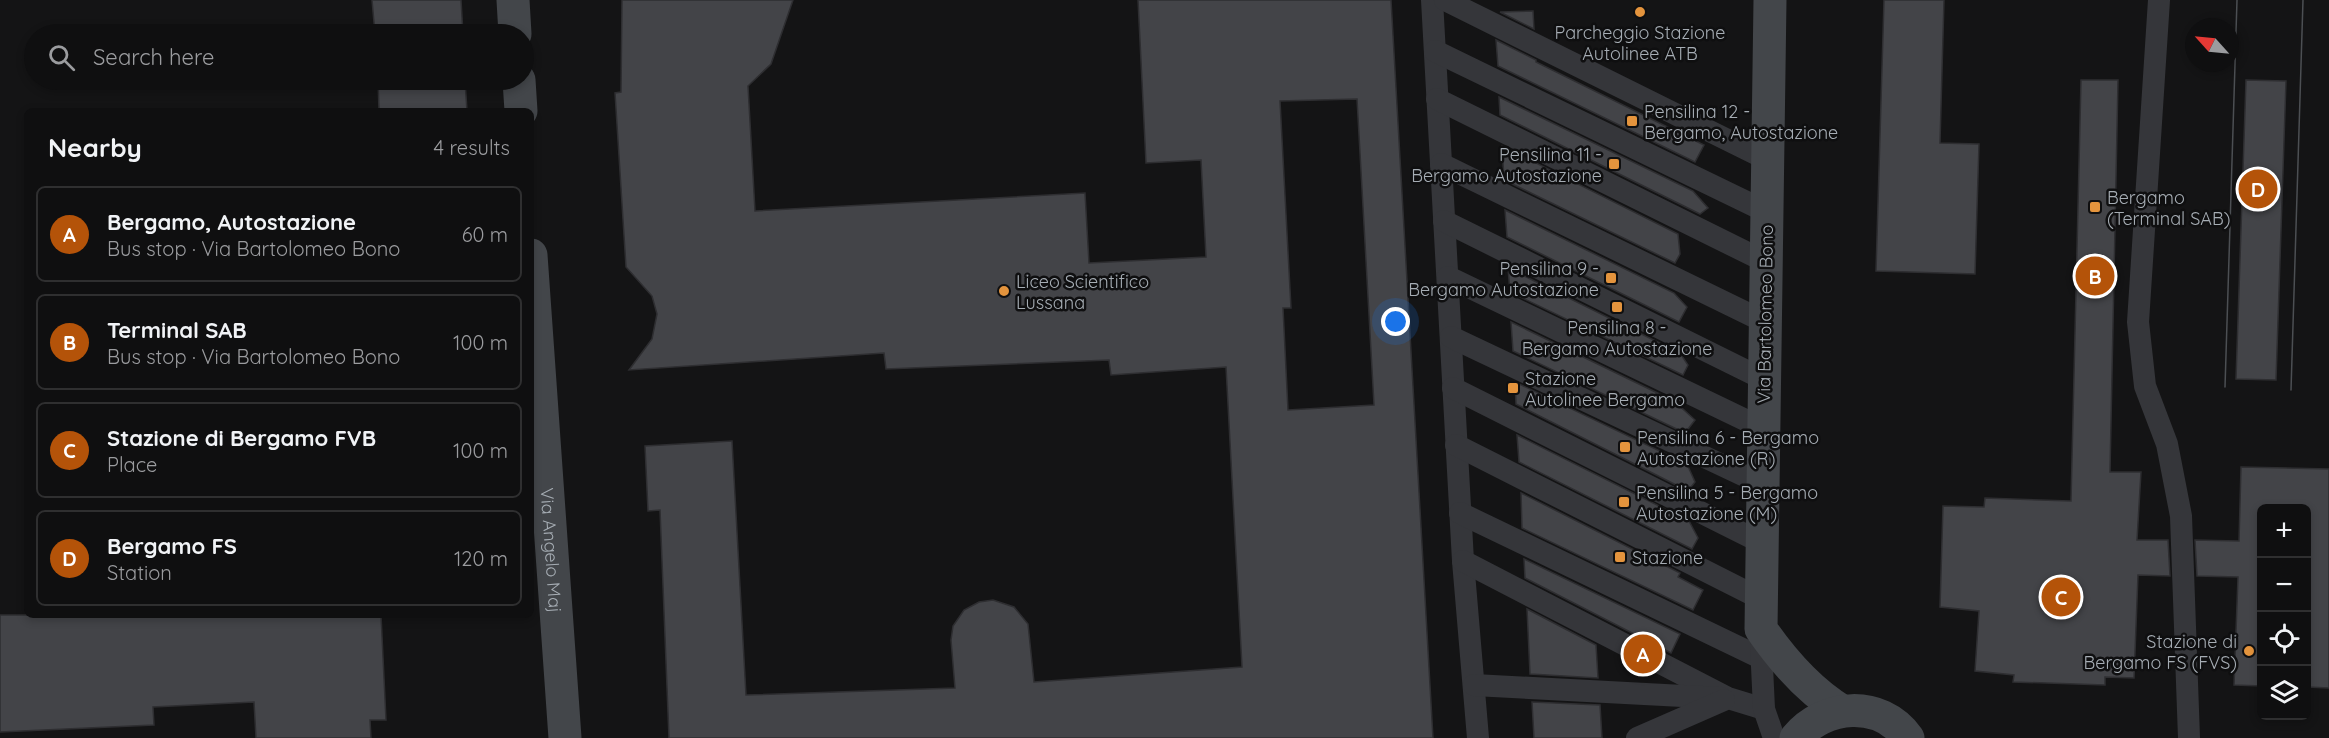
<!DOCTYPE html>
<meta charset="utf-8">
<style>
body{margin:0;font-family:Quicksand,sans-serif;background:#181819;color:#f1f3f6}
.controls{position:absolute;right:18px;bottom:18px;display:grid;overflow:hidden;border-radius:9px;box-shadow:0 3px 9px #0003}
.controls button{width:54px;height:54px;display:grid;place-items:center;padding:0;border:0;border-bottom:2px solid #2f2f30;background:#0f0f10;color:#f1f3f6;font:30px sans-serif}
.compass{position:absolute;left:2185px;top:18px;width:54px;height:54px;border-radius:50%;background:#0f0f10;box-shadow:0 3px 9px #0003;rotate:297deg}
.you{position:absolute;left:1396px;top:322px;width:21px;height:21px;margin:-15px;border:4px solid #fff;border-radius:50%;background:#1a73e8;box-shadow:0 0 0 9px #1a73e833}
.badge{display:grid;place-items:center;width:39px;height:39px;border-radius:50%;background:#b45309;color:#fff;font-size:20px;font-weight:700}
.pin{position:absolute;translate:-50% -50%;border:3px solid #fff;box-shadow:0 2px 6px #0006}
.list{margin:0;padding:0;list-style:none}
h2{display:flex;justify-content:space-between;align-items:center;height:78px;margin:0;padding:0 24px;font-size:26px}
h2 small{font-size:20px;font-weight:400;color:#9b9c9f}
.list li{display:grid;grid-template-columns:39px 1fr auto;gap:18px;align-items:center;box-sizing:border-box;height:96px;margin:0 12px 12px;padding:0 12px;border:2px solid #2f2f30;border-radius:9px}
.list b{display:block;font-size:22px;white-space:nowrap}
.list p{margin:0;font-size:20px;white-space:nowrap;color:#9b9c9f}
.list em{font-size:20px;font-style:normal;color:#9b9c9f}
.icon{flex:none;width:33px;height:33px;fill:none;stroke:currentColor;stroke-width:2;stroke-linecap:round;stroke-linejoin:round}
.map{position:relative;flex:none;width:2329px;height:738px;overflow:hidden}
.search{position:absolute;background:#0f0f10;box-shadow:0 3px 9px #0003;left:24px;top:24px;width:510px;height:66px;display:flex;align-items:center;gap:15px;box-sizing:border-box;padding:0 21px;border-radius:33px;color:#9b9c9f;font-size:22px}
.panel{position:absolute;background:#0f0f10;box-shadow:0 3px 9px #0003;left:24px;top:108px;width:510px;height:510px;border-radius:9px}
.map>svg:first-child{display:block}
.building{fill:#434448;stroke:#2e2e31;stroke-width:1.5;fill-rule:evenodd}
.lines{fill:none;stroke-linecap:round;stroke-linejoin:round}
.lane{stroke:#35363a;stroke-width:22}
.secondary{stroke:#43464a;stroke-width:33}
.tram{stroke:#4c4f53;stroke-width:1.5}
.poi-dot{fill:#e4943d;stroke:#0f0f10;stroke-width:2}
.labels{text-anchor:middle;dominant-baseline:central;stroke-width:5;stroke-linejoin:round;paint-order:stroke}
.poi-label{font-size:18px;fill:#a6adb4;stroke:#0f0f10;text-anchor:start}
.street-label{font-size:18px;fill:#a6adb4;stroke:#0f0f10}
</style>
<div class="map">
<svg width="2329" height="738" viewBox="0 0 2329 738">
<rect width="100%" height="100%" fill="#141415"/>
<!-- building -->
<g class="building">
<polygon points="372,0 461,0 463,34 375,34"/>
<path d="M622,0H793L771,64L748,86L755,211L1085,193L1089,263L1206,257L1201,160L1146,163L1138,0H1391L1433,738H669L660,510L648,511L645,446L732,441L746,695L955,688L951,640L953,626L964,610L979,602L993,600L1014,607L1028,624L1034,682L1242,667L1226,367L1111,375L1109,360L886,369L884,353L629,370L652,339L657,314L652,296L626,267L615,93L621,92ZM1357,99L1374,405L1288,410L1283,308H1291L1280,101Z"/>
<polygon points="1884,0 1944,0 1940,143 1979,144 1975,274 1876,271"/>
<polygon points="1533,11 1534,29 1500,12"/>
<polygon points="1496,40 1536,60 1536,62 1704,145 1695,162 1498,66"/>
<polygon points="378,80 465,80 467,111 379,111"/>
<polygon points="2081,80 2118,80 2110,472 2141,472 2137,540 2168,540 2170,576 2138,575 2134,678 2105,677 2105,685 2013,682 2014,675 1975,671 1979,611 1940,607 1943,506 1984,507 1985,498 2071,501"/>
<polygon points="2246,80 2286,81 2276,380 2236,379"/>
<polygon points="1499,97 1693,191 1708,208 1700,214 1500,115"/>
<polygon points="1502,146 1678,234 1680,254 1675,263 1504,180"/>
<polygon points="1505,210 1674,293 1687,307 1679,322 1507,237"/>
<polygon points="1508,268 1680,353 1688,365 1683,375 1510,292"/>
<polygon points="1511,322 1674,401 1695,420 1685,433 1513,351"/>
<polygon points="1515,382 1687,464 1695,482 1688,491 1516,404"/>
<polygon points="1517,435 1689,521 1698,538 1692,549 1519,462"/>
<polygon points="2241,467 2329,469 2329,688 2307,687 2307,508 2262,508 2262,686 2234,685 2238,577 2197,576 2195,540 2239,541"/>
<polygon points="1521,493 1680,573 1678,577 1703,590 1693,610 1522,528"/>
<polygon points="1524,559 1680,634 1671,653 1525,578"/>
<polygon points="1527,609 1596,645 1598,678 1530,674"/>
<polygon points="0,615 381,615 386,720 370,720 371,738 256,738 254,702 153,707 154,725 0,732"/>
<polygon points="1532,702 1600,705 1602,738 1534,738"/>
</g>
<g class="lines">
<!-- lane -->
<g class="lane">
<polyline points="1432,0 1463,561 1478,738"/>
<polyline points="1445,0 1768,160"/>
<polyline points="2159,0 2138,322 2145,386 2167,444 2181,516 2189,738"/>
<polyline points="1435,51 1767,212"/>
<polyline points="1437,99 1766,262"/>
<polyline points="1441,164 1765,322"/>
<polyline points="1444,221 1765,380"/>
<polyline points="1448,277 1764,429"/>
<polyline points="1451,337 1764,485"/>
<polyline points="1453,388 1762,543"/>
<polyline points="1456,445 1761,599"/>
<polyline points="1460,513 1761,658"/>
<polyline points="1463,561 1728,698 1764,709"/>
<polyline points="1761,645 1764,709 1774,738"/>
<polyline points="1474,685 1721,698"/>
<polyline points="1637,738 1724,700"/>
</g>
<!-- secondary -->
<g class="secondary">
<polyline points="513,0 515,34"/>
<path d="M1770,0L1761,629C1783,661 1808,690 1842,711"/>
<polyline points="519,80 521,111"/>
<path id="s1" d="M531,255L565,738"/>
<path d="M1796,738C1824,704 1880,699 1908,738"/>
</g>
<!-- tram -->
<g class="tram">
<polyline points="2225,387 2237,0"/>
<polyline points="2291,390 2303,0"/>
</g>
</g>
<!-- markers -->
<g class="poi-dot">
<circle cx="1640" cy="12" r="6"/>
<rect x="1626" y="115" width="12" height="12" rx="3"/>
<rect x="1608" y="158" width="12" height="12" rx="3"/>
<rect x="2089" y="201" width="12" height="12" rx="3"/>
<rect x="1605" y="272" width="12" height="12" rx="3"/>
<circle cx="1004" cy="291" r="6"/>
<rect x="1611" y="301" width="12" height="12" rx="3"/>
<rect x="1507" y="382" width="12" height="12" rx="3"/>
<rect x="1619" y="441" width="12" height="12" rx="3"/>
<rect x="1618" y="496" width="12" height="12" rx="3"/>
<rect x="1614" y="551" width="12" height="12" rx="3"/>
<circle cx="2249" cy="651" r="6"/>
</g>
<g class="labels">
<!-- poi labels -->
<g class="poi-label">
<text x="1640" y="32" text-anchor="middle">Parcheggio Stazione<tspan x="1640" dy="21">Autolinee ATB</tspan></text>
<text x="1644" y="111">Pensilina 12 -<tspan x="1644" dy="21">Bergamo, Autostazione</tspan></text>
<text x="1602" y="154" text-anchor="end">Pensilina 11 -<tspan x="1602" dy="21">Bergamo Autostazione</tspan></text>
<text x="2107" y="197">Bergamo<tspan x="2107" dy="21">(Terminal SAB)</tspan></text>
<text x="1599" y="268" text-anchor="end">Pensilina 9 -<tspan x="1599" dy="21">Bergamo Autostazione</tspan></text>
<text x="1016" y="281">Liceo Scientifico<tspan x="1016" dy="21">Lussana</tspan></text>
<text x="1617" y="327" text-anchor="middle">Pensilina 8 -<tspan x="1617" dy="21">Bergamo Autostazione</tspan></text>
<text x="1525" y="378">Stazione<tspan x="1525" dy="21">Autolinee Bergamo</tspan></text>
<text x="1637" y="437">Pensilina 6 - Bergamo<tspan x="1637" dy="21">Autostazione (R)</tspan></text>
<text x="1636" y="492">Pensilina 5 - Bergamo<tspan x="1636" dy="21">Autostazione (M)</tspan></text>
<text x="1632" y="557">Stazione</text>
<text x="2237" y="641" text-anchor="end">Stazione di<tspan x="2237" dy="21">Bergamo FS (FVS)</tspan></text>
</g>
<!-- street labels -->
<g class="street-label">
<text transform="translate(1765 314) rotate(-89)">Via Bartolomeo Bono</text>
<text stroke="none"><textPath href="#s1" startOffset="296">Via Angelo Maj</textPath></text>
</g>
</g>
</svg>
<div class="controls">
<button>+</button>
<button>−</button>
<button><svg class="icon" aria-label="locate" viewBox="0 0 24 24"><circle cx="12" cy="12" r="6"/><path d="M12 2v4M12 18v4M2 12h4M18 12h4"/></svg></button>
<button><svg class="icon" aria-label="layers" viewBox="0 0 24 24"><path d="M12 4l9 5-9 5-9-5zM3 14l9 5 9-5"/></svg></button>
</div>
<svg class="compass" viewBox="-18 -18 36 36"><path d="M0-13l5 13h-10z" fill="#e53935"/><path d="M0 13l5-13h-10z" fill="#9b9c9f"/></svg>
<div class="you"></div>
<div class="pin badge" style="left:1643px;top:654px">A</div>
<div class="pin badge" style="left:2095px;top:276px">B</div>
<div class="pin badge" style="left:2061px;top:597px">C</div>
<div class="pin badge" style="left:2258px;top:189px">D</div>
<div class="search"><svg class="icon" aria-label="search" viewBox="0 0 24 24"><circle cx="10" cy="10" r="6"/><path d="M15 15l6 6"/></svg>Search here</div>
<section class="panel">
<h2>Nearby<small>4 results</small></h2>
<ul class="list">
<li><span class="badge">A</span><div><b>Bergamo, Autostazione</b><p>Bus stop · Via Bartolomeo Bono</p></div><em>60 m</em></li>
<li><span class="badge">B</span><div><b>Terminal SAB</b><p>Bus stop · Via Bartolomeo Bono</p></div><em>100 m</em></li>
<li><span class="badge">C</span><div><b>Stazione di Bergamo FVB</b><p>Place</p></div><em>100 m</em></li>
<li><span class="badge">D</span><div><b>Bergamo FS</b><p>Station</p></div><em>120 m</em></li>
</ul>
</section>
</div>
